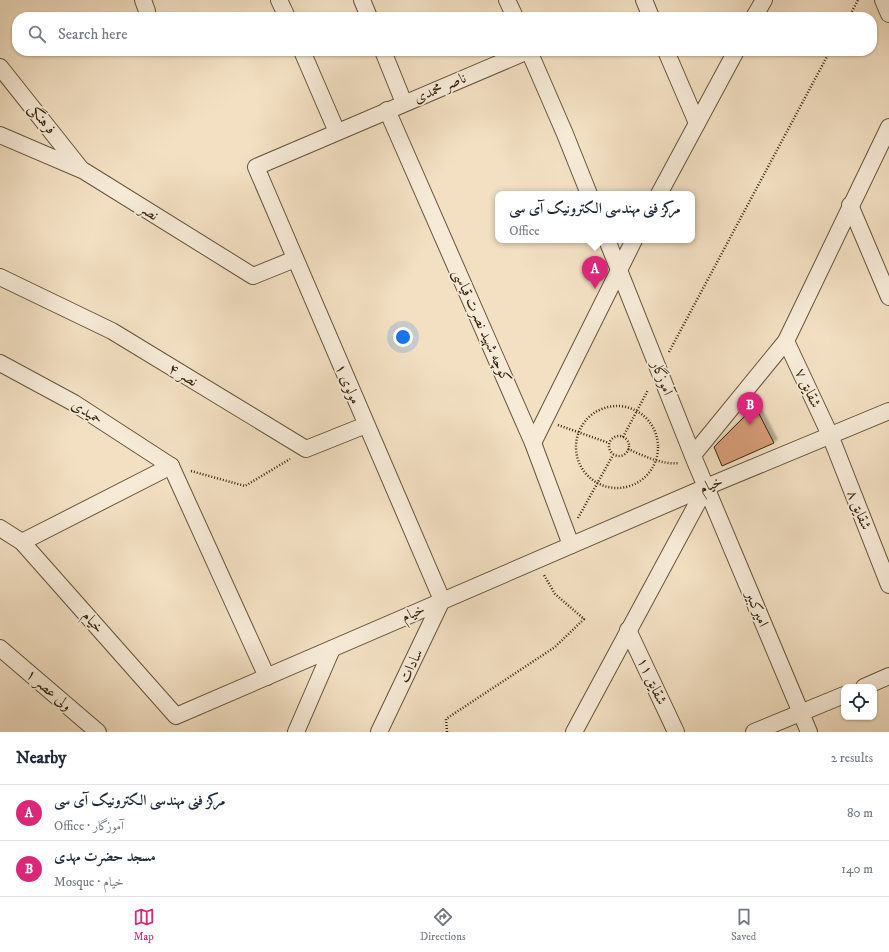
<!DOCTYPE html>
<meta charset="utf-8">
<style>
body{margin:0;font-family:"IM FELL DW Pica",Amiri,serif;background:#f6f6f7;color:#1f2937}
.controls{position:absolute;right:12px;bottom:12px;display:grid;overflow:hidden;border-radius:8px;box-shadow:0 1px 3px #0004}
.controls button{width:36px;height:36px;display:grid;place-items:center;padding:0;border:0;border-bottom:1px solid #e0e1e3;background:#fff;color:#1f2937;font:20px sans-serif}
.you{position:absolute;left:403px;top:337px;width:14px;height:14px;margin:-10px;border:3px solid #fff;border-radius:50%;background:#1a73e8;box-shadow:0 0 0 6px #1a73e833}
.badge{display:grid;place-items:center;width:26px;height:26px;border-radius:50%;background:#db2777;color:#fff;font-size:13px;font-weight:700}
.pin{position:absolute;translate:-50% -33px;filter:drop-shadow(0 1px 2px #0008)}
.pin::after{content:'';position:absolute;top:21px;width:14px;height:12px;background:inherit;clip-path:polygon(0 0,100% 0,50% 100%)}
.popup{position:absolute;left:495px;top:191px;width:200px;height:52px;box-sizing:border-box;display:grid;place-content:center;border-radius:8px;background:#fff;filter:drop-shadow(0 1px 3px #0005);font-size:13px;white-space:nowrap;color:#747a83}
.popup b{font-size:15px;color:#1f2937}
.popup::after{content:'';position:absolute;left:50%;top:100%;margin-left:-8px;border:8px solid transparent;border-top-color:#fff}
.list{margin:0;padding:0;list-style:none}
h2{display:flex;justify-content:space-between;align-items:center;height:52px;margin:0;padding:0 16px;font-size:17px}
h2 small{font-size:13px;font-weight:400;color:#747a83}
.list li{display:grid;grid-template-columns:26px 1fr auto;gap:12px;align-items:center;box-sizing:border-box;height:56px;padding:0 16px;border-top:1px solid #e0e1e3}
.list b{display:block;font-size:15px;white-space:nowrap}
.list p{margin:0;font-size:13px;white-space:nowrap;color:#747a83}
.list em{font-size:13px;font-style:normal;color:#747a83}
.icon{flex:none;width:22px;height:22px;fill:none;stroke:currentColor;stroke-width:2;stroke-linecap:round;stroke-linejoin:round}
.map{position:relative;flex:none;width:889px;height:732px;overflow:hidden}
.search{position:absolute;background:#fff;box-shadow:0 1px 3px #0004;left:12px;right:12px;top:12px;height:44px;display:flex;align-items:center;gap:10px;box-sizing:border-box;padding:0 14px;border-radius:16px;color:#747a83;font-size:15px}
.sheet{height:164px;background:#fff}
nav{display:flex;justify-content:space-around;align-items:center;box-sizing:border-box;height:56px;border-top:1px solid #e0e1e3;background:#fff;font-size:11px;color:#747a83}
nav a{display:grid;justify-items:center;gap:2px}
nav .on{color:#db2777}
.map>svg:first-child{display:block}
.building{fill:#d79d78;stroke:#362510;filter:url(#shadow)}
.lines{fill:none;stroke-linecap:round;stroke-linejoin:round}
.minor-casing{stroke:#65543d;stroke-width:18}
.path{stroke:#362510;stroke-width:2.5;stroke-dasharray:1 2;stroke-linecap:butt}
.minor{stroke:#f7ebd8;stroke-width:16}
.labels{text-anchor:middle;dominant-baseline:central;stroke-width:3.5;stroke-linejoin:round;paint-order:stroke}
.street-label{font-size:15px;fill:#362510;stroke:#f7ebd8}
</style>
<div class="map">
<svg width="889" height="732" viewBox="0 0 889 732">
<defs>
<filter id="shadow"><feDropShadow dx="3.5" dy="-3.5" stdDeviation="1" flood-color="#0004"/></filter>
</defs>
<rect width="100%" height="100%" fill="#f3e0c3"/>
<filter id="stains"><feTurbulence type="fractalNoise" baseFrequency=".005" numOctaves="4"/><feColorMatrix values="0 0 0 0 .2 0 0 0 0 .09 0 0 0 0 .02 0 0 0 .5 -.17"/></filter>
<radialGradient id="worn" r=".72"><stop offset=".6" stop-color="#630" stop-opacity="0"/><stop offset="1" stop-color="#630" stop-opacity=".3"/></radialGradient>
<!-- building -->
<polygon class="building" points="755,406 774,443 722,466 714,447"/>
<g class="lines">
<!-- minor casing -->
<g class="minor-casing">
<g id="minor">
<polyline points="143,0 147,11"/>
<polyline points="279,0 287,17"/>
<polyline points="362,0 369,17"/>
<polyline points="507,0 515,17"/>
<polyline points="644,0 651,17"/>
<polyline points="883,0 889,14"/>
<polyline points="754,17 764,0"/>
<polyline points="302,51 337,132"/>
<polyline points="383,51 404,103"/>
<polyline points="529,51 565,134 589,194"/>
<polyline points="666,51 697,123"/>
<polyline points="0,67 81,169"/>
<polyline points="387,110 533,443 571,545"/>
<polyline points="0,135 84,171 253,276 295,259"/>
<polyline points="659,194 736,51"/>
<polyline points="850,205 889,297"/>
<polyline points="607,240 695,461 809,732"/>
<polyline points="0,277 112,331 306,449 366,425"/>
<polyline points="786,341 830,435 889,585"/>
<polyline points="0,363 74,403 171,466"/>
<polyline points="533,443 634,240"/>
<polyline points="693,455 786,341 889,127"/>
<polyline points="171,466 267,677"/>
<polyline points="0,528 22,542 176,716 706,487 889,411"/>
<polyline points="22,542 171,466"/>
<polyline points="628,630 676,732"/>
<polyline points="0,648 98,732"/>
<polyline points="864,687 889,676"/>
<polyline points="296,732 332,649"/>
<polyline points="379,732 442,600 256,167 528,51"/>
<polyline points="574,732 706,487"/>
<polyline points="754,732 844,695"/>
</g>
</g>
<!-- path -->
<g class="path">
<polyline points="849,17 858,0"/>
<polyline points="669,352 830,51"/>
<circle cx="617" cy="447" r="41"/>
<polyline points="558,425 609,443"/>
<circle cx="619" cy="446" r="10"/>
<polyline points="623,437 648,390"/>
<path d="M628,449C644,456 662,465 679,463"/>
<polyline points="191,471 245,486 290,459"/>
<polyline points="578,518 613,455"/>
<polyline points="447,732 446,719 555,647 584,619 555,594 544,575"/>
</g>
<!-- minor -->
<use href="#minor" class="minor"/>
</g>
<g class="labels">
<!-- street labels -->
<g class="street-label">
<text transform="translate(440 88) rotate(-23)">ناصر محمدی</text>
<text transform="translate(42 119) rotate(51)">فرهنگی</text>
<text transform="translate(149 212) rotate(32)">نصر</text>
<text transform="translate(482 326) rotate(66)">کوچه شهید نصرت قیاسی</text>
<text transform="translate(183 375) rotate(31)">نصر ۴</text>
<text transform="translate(662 378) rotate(68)">آموزگار</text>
<text transform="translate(348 384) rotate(67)">مولوی ۱</text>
<text transform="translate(808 388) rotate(65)">شقایق ۷</text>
<text transform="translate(87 412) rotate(32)">حمیدی</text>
<text transform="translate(711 485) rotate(-23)">خیام</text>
<text transform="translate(859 510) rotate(68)">شقایق ۸</text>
<text transform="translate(757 609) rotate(67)">امیرکبیر</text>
<text transform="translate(413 613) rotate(-24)">خیام</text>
<text transform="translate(93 622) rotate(49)">خیام</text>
<text transform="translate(411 666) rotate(-64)">سادات</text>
<text transform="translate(652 681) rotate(65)">شقایق ۱۱</text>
<text transform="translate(49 690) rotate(41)">ولی عصر ۱</text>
</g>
</g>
<rect width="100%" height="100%" filter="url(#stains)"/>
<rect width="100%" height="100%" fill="url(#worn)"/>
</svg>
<div class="controls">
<button><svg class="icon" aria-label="locate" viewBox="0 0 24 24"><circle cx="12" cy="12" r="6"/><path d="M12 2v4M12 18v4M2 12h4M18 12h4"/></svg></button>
</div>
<div class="you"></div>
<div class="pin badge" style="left:595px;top:289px">A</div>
<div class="popup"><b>مرکز فنی مهندسی الکترونیک آی سی</b>Office</div>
<div class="pin badge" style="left:750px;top:425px">B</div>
<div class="search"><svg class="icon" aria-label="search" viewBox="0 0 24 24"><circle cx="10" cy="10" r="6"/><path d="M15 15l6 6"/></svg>Search here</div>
</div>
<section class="sheet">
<h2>Nearby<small>2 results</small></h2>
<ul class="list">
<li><span class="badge">A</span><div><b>مرکز فنی مهندسی الکترونیک آی سی</b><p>Office · آموزگار</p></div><em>80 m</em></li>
<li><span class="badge">B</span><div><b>مسجد حضرت مهدی</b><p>Mosque · خیام</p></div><em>140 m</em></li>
</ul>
</section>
<nav>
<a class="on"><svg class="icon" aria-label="map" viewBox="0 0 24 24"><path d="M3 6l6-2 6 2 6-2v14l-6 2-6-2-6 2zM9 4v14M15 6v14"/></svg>Map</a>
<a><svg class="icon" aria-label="directions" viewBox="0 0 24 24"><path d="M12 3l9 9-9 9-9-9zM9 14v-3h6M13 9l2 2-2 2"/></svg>Directions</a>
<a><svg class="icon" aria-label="saved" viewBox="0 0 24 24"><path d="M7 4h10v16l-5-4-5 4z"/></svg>Saved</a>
</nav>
